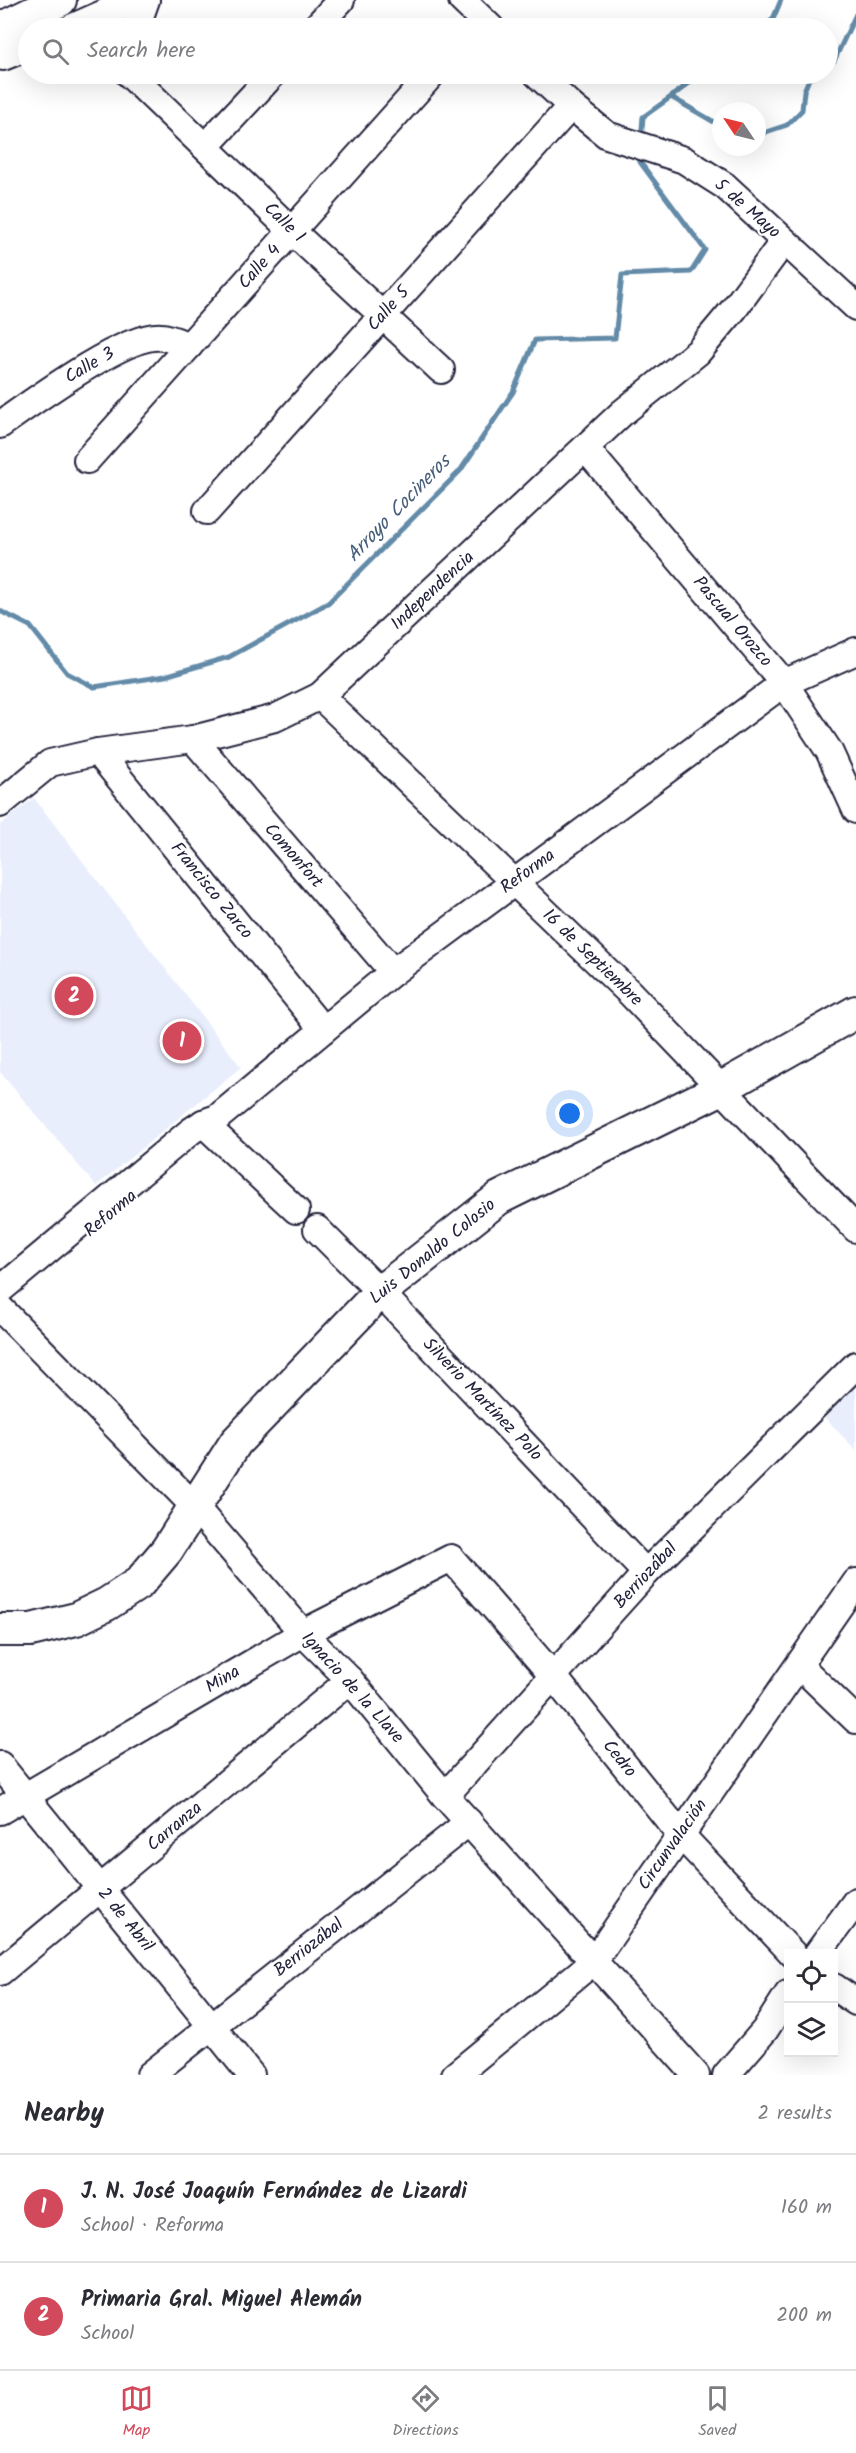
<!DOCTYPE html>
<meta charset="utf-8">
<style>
body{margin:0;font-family:Kalam,sans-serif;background:#f2f2f3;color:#2b2b33}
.controls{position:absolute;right:18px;bottom:18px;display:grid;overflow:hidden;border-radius:0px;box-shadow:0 6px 24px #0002}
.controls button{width:54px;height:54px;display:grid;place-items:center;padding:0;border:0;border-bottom:2px solid #e1e1e2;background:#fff;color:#2b2b33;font:30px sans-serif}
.compass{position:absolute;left:712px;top:102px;width:54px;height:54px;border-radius:50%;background:#fff;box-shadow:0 6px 24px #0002;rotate:305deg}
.you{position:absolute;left:570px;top:1114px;width:21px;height:21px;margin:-15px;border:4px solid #fff;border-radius:50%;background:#1a73e8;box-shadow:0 0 0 9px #1a73e833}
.badge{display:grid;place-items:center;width:39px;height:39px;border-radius:50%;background:#d1495b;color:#fff;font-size:20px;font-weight:700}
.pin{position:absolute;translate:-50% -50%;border:3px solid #fff;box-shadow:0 2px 6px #0006}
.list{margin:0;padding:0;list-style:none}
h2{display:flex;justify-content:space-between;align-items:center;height:78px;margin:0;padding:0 24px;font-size:26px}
h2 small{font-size:20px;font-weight:400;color:#7c7c81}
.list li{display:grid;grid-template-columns:39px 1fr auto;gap:18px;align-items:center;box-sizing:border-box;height:108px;padding:0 24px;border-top:2px solid #e1e1e2}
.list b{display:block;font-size:22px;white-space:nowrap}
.list p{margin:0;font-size:20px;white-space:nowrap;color:#7c7c81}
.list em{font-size:20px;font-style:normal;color:#7c7c81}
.icon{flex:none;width:33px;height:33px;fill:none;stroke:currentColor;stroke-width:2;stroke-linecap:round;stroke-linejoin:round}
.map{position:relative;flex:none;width:856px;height:2075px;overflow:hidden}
.search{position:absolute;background:#fff;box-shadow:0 6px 24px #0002;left:18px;right:18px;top:18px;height:66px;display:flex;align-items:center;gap:15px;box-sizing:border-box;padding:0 21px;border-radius:33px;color:#7c7c81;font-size:22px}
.sheet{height:294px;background:#fff}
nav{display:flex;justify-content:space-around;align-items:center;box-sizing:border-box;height:84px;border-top:2px solid #e1e1e2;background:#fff;font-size:16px;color:#7c7c81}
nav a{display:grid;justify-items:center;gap:3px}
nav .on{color:#d1495b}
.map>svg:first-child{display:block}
.built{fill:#e9eefd}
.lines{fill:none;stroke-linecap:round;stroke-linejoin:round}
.stream{stroke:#638ba8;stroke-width:5}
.minor-casing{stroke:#22223b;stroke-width:30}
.major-casing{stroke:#22223b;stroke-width:36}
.minor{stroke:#fff;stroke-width:26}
.major{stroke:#fff;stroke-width:32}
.labels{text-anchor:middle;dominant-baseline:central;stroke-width:4.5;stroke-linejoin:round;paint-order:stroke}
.street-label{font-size:18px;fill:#22223b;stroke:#fff}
.water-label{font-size:20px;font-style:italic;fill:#485f7a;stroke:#fff}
</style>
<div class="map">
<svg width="856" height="2075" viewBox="0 0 856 2075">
<rect width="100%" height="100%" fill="#fff"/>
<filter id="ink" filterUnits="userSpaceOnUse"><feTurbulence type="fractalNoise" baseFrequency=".0167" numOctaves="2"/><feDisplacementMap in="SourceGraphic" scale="12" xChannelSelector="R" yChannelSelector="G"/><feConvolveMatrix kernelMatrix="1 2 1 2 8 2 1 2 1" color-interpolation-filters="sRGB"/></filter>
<g filter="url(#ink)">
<!-- built -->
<g class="built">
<polygon points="34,798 241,1067 96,1186 0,1072 0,825"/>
<polygon points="856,1386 856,1450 825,1418"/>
</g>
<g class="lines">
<!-- stream -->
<g class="stream">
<polyline points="762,28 773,19 781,0"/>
<polyline points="828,65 834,61 856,14"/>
<polyline points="671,97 701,74"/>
<polyline points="757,135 787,125 802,110 804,91 811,74"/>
<polyline points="641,140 643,117 671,97 721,126"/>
<polyline points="0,611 30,626 67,673 94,687 165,676 229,657 328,603 460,471 513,392 535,340 615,338 622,275 691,272 705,250 640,162 640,152"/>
</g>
<!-- minor casing -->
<g class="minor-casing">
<g id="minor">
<polyline points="462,0 491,28"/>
<polyline points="71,28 107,12 142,0"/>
<polyline points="136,28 146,0"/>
<polyline points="315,28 341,0"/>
<polyline points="0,56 3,57 28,47"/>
<polyline points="129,74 292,231 441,370"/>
<polyline points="537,74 571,106 607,135 684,160 725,186 856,307"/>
<polyline points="205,147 273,74"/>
<path d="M0,425C31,403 127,332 162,337C171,338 181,343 189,346"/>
<polyline points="586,449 784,683 829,751 856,810"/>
<polyline points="87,460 432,74"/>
<polyline points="207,511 571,106"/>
<polyline points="320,696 630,993 856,1229"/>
<polyline points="193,739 393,972"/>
<polyline points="98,752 323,1030"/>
<polyline points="0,804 50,763 98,752 193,739 275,718 320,696 622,413 698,352 734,309 784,241"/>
<polyline points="203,1123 296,1210"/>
<polyline points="317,1229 380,1292 646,1573"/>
<polyline points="0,1290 191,1131 203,1123 217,1118 393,972 784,683 856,651"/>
<polyline points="0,1308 195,1507 303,1633 350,1680 445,1796 696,2075"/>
<polyline points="799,1665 856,1720"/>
<polyline points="0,1765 251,2075"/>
<polyline points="445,1796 646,1573 856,1365"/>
<polyline points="0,1811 303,1633 451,1558 554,1677 680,1834 793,1954"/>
<polyline points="817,1954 856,1901"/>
<polyline points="0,1972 350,1680"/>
<polyline points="834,1987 856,2002"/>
<polyline points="150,2075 469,1822"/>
<polyline points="455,2075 593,1962 856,1582"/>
<polyline points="726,2075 765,2030 788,1994"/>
</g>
</g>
<!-- major casing -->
<g class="major-casing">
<g id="major">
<polyline points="0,29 60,0"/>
<polyline points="0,1630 31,1630 76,1619 107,1604 139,1583 167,1550 236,1442 380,1292 499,1198 720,1089 856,1012"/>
</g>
</g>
<!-- minor -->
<use href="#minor" class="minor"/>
<!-- major -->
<use href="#major" class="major"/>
</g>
</g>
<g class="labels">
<!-- street labels -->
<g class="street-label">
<text transform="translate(747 209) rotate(41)">5 de Mayo</text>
<text transform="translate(284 223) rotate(44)">Calle 1</text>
<text transform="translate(260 267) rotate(-48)">Calle 4</text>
<text transform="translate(389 309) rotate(-48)">Calle 5</text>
<text transform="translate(90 366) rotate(-30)">Calle 3</text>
<text transform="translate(433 591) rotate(-43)">Independencia</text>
<text transform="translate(732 622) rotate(50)">Pascual Orozco</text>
<text transform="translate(293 856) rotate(49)">Comonfort</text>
<text transform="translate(528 872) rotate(-36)">Reforma</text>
<text transform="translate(211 891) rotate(51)">Francisco Zarco</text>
<text transform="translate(592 958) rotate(44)">16 de Septiembre</text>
<text transform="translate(111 1214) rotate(-40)">Reforma</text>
<text transform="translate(433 1252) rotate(-39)">Luis Donaldo Colosio</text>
<text transform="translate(482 1400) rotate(46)">Silverio Martínez Polo</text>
<text transform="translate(646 1576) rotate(-47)">Berriozábal</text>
<text transform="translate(223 1680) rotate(-31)">Mina</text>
<text transform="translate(352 1688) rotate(48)">Ignacio de la Llave</text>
<text transform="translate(619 1759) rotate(51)">Cedro</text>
<text transform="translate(175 1827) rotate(-40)">Carranza</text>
<text transform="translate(673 1845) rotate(-55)">Circunvalación</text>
<text transform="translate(125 1920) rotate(51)">2 de Abril</text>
<text transform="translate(309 1948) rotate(-38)">Berriozábal</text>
</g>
<!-- water labels -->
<g class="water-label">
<text transform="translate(399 509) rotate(-46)">Arroyo Cocineros</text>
</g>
</g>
</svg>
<div class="controls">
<button><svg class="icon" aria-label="locate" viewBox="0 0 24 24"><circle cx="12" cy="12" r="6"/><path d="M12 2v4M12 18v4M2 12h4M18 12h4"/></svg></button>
<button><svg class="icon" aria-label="layers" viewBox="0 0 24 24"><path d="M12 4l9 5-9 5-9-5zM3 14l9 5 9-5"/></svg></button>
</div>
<svg class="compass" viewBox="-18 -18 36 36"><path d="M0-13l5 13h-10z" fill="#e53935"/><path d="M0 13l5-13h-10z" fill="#7c7c81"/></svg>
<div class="you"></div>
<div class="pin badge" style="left:182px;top:1041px">1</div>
<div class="pin badge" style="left:74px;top:996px">2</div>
<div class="search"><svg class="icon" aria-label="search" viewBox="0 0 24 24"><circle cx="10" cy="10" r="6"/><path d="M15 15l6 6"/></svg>Search here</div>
</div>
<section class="sheet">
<h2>Nearby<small>2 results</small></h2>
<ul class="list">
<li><span class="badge">1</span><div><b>J. N. José Joaquín Fernández de Lizardi</b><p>School · Reforma</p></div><em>160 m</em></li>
<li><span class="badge">2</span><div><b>Primaria Gral. Miguel Alemán</b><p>School</p></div><em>200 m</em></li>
</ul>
</section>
<nav>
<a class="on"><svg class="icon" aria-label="map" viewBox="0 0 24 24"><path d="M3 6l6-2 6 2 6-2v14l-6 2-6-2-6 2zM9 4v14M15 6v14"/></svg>Map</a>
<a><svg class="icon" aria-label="directions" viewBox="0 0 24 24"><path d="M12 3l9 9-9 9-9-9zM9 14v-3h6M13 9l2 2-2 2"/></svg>Directions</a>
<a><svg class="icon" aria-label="saved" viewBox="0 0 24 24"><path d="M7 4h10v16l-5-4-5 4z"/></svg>Saved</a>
</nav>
